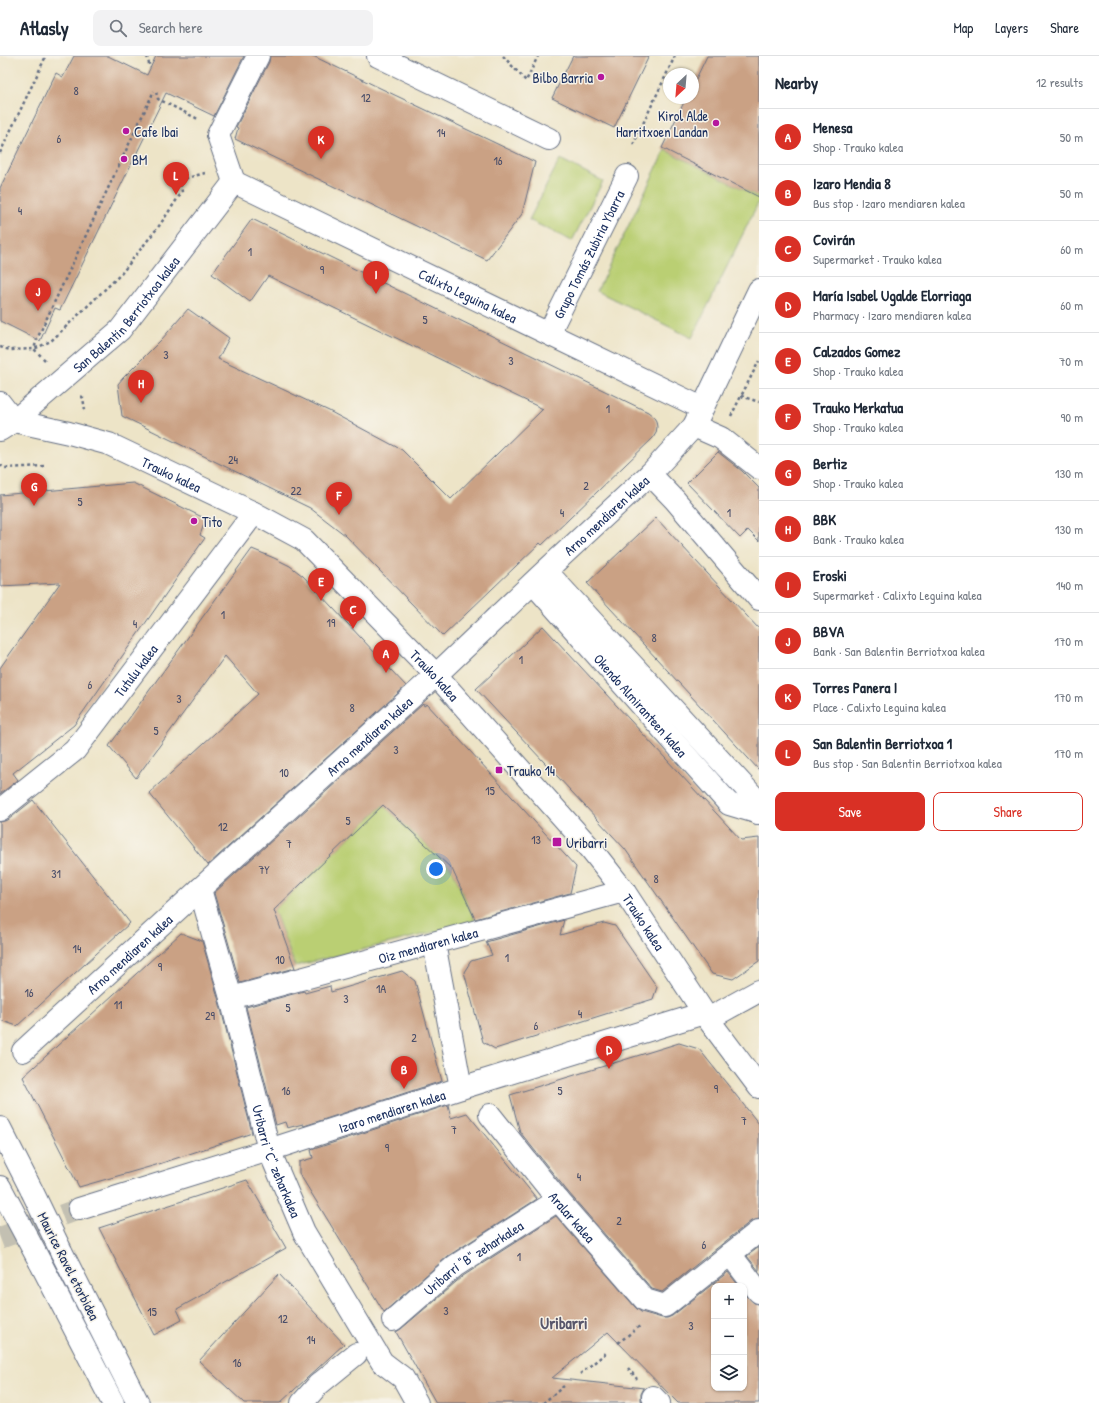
<!DOCTYPE html>
<meta charset="utf-8">
<style>
body{margin:0;font-family:"Patrick Hand",sans-serif;background:#f2f2f3;color:#1f2937}
.controls{position:absolute;right:12px;bottom:12px;display:grid;overflow:hidden;border-radius:8px;box-shadow:0 1px 3px #0004}
.controls button{width:36px;height:36px;display:grid;place-items:center;padding:0;border:0;border-bottom:1px solid #e0e1e3;background:#fff;color:#1f2937;font:20px sans-serif}
.compass{position:absolute;left:663px;top:12px;width:36px;height:36px;border-radius:50%;background:#fff;box-shadow:0 1px 3px #0004;rotate:206deg}
.you{position:absolute;left:436px;top:813px;width:14px;height:14px;margin:-10px;border:3px solid #fff;border-radius:50%;background:#1a73e8;box-shadow:0 0 0 6px #1a73e833}
.badge{display:grid;place-items:center;width:26px;height:26px;border-radius:50%;background:#d93025;color:#fff;font-size:13px;font-weight:700}
.pin{position:absolute;translate:-50% -33px;filter:drop-shadow(0 1px 2px #0008)}
.pin::after{content:'';position:absolute;top:21px;width:14px;height:12px;background:inherit;clip-path:polygon(0 0,100% 0,50% 100%)}
.list{margin:0;padding:0;list-style:none}
h2{display:flex;justify-content:space-between;align-items:center;height:52px;margin:0;padding:0 16px;font-size:17px}
h2 small{font-size:13px;font-weight:400;color:#747a83}
.list li{display:grid;grid-template-columns:26px 1fr auto;gap:12px;align-items:center;box-sizing:border-box;height:56px;padding:0 16px;border-top:1px solid #e0e1e3}
.list b{display:block;font-size:15px;white-space:nowrap}
.list p{margin:0;font-size:13px;white-space:nowrap;color:#747a83}
.list em{font-size:13px;font-style:normal;color:#747a83}
.actions{display:flex;gap:8px;padding:12px 16px}
.actions a{flex:1;padding:9px 0;border:1px solid #d93025;border-radius:8px;text-align:center;font-size:14px;color:#d93025}
.actions .main{background:#d93025;color:#fff}
.icon{flex:none;width:22px;height:22px;fill:none;stroke:currentColor;stroke-width:2;stroke-linecap:round;stroke-linejoin:round}
.map{position:relative;flex:none;width:759px;height:1347px;overflow:hidden}
header{display:flex;align-items:center;gap:24px;box-sizing:border-box;height:56px;padding:0 20px;background:#fff;border-bottom:1px solid #e0e1e3}
header strong{font-size:19px}
nav{display:flex;gap:22px;margin-inline-start:auto;font-size:14px}
.search{width:280px;height:36px;background:#f2f2f3;display:flex;align-items:center;gap:10px;box-sizing:border-box;padding:0 14px;border-radius:8px;color:#747a83;font-size:15px}
main{display:flex}
aside{flex:1;background:#fff}
.map>svg:first-child{display:block}
.green{fill:#bacf73;stroke:#6a7f68}
.building{fill:#caa184}
.lines{fill:none;stroke-linecap:round;stroke-linejoin:round}
.minor-tunnel{stroke:#c3c0b2;stroke-width:22;stroke-dasharray:22 11;stroke-linecap:butt}
.minor-casing{stroke:#646e83;stroke-width:24}
.major-casing{stroke:#646e83;stroke-width:24}
.path{stroke:#646e83;stroke-width:2.5;stroke-dasharray:3 3;stroke-linecap:butt}
.minor{stroke:#fff;stroke-width:22}
.major{stroke:#fff;stroke-width:22}
.major-bridge-casing{stroke:#646e83;stroke-width:24;stroke-linecap:butt}
.major-bridge{stroke:#fff;stroke-width:22}
.poi-dot{fill:#b5179e;stroke:#f7f3e8;stroke-width:1.5}
.labels{text-anchor:middle;dominant-baseline:central;stroke-width:3;stroke-linejoin:round;paint-order:stroke}
.number-label{font-size:12px;fill:#474c68}
.poi-label{font-size:14px;fill:#1b2f5e;stroke:#f7f3e8;text-anchor:start}
.street-label{font-size:14px;fill:#1b2f5e;stroke:#f7f3e8}
.quarter-label{font-size:16px;font-weight:bold;fill:#58576b;stroke:#f7f3e8}
</style>
<header>
<strong>Atlasly</strong>
<div class="search"><svg class="icon" aria-label="search" viewBox="0 0 24 24"><circle cx="10" cy="10" r="6"/><path d="M15 15l6 6"/></svg>Search here</div>
<nav><a>Map</a><a>Layers</a><a>Share</a></nav>
</header>
<main>
<div class="map">
<svg width="759" height="1347" viewBox="0 0 759 1347">
<rect width="100%" height="100%" fill="#f7f3e8"/>
<filter id="ink" filterUnits="userSpaceOnUse"><feTurbulence type="fractalNoise" baseFrequency=".025" numOctaves="2"/><feDisplacementMap in="SourceGraphic" scale="8" xChannelSelector="R" yChannelSelector="G"/><feConvolveMatrix kernelMatrix="1 2 1 2 8 2 1 2 1" color-interpolation-filters="sRGB"/></filter>
<filter id="wash" filterUnits="userSpaceOnUse"><feTurbulence type="fractalNoise" baseFrequency=".012" numOctaves="4" result="noise"/><feDisplacementMap in="SourceGraphic" scale="16" xChannelSelector="R" yChannelSelector="G"/><feGaussianBlur stdDeviation="0.9" result="paint"/><feColorMatrix in="noise" values="0 0 0 0 0 0 0 0 0 0 0 0 0 0 0 0 0 1.4 0 .05"/><feComposite in="paint" operator="in"/></filter>
<g filter="url(#wash)">
<rect width="100%" height="100%" fill="#ede4c7"/>
<!-- green -->
<g class="green">
<polygon points="665,94 759,141 759,145 692,282 597,235"/>
<polygon points="560,103 603,125 572,185 529,164"/>
<polygon points="383,749 452,813 476,866 295,910 274,854"/>
</g>
<g id="blocks">
<!-- building -->
<g class="building">
<polygon points="74,0 108,0 147,19 156,0 244,0 214,60 166,37 60,254 55,252 40,285 0,265 0,132 56,17 63,21"/>
<polygon points="270,0 313,0 535,106 522,158 487,204 235,83 238,72 236,71 269,6"/>
<polygon points="573,0 649,0 614,72 552,42"/>
<polygon points="707,0 759,0 759,141 662,92 686,42 693,42 693,29"/>
<polygon points="252,163 648,356 653,360 656,365 657,371 656,377 653,382 542,489 540,487 443,580 345,479 310,452 122,360 118,328 123,322 162,283 188,253 229,282 218,303 329,355 402,394 451,443 543,353 268,220 250,246 212,218"/>
<polygon points="718,396 742,415 759,432 759,485 748,474 740,482 687,427"/>
<polygon points="133,427 206,463 200,479 205,482 74,669 13,717 18,724 0,738 0,612 60,527 0,530 0,439"/>
<polygon points="656,462 759,573 759,714 587,527"/>
<polygon points="252,493 274,502 290,510 303,520 406,630 208,809 149,737 258,638 225,600 136,722 109,690"/>
<polygon points="543,570 741,784 759,782 759,905 733,923 712,918 625,793 476,633"/>
<polygon points="423,648 424,650 427,648 576,811 570,837 475,863 452,813 383,749 274,854 295,912 240,927 214,837"/>
<polygon points="33,744 130,867 17,970 0,964 0,766 8,764"/>
<polygon points="564,864 560,879 604,867 615,870 657,931 653,943 495,993 483,986 464,916 471,905 492,899 486,886"/>
<polygon points="181,877 202,885 219,945 252,1077 156,1109 79,1131 23,1021"/>
<polygon points="402,915 415,925 442,1025 304,1070 303,1068 287,1072 285,1066 276,1069 246,951 304,935 305,937 330,930 331,936"/>
<polygon points="679,987 699,993 759,1068 759,1163 751,1165 662,1236 652,1233 568,1136 520,1076 510,1039"/>
<polygon points="448,1049 451,1062 467,1057 537,1143 448,1200 384,1256 299,1117 299,1106 313,1102 311,1094"/>
<polygon points="247,1124 286,1192 177,1253 182,1264 154,1279 99,1172"/>
<polygon points="556,1160 636,1252 641,1256 662,1262 667,1262 672,1260 728,1216 739,1230 714,1230 714,1332 744,1332 744,1237 754,1247 759,1248 759,1347 678,1347 608,1276 552,1322 644,1332 641,1338 641,1344 642,1347 436,1347 396,1276 401,1273 463,1220"/>
<polygon points="759,1191 759,1215 747,1200"/>
<polygon points="279,1218 344,1288 280,1347 244,1347 199,1305"/>
</g>
</g>
</g>
<g filter="url(#ink)">
<use href="#blocks" fill-opacity="0" stroke="#646e83" stroke-width="1"/>
<g class="lines">
<!-- minor-tunnel -->
<polyline class="minor-tunnel" points="0,1182 79,1153"/>
<!-- minor casing -->
<g class="minor-casing">
<g id="minor">
<polyline points="378,0 549,83"/>
<path id="s1" d="M234,126L702,352"/>
<polyline points="234,126 218,79 258,0"/>
<path id="s2" d="M549,277L627,120"/>
<path id="s3" d="M0,347L14,365L69,377L109,388L254,457L304,484L436,619L591,793L624,835L708,963L759,1031"/>
<polyline points="694,370 721,382 759,412"/>
<path id="s4" d="M0,374L14,365L120,274L234,126"/>
<polyline points="650,418 675,444 759,543"/>
<polyline points="546,515 753,740 758,757"/>
<path id="s5" d="M533,527L729,748L759,757"/>
<path id="s6" d="M0,754L75,694L254,457"/>
<path id="s7" d="M200,833L231,942L269,1094L304,1176L382,1306L403,1322L417,1347"/>
<polyline points="434,887 461,1032"/>
<path id="s8" d="M231,942L624,835"/>
<polyline points="708,963 759,935"/>
<path id="s9" d="M23,995L213,821L436,619L539,521L650,418L694,370L759,234"/>
<path id="s10" d="M490,1059L558,1144L645,1244L665,1250L759,1175"/>
<path id="s11" d="M79,1153L269,1094L461,1032L704,957"/>
<polyline points="730,1198 759,1236"/>
<path id="s12" d="M393,1264L455,1210L558,1144"/>
<polyline points="653,1341 659,1347"/>
<polyline points="302,1347 318,1329 356,1298"/>
</g>
</g>
<!-- major casing -->
<g class="major-casing">
<g id="major">
<polyline points="0,1072 32,1135"/>
<polyline points="0,1131 8,1146"/>
<polyline points="61,1195 138,1347"/>
<polyline points="40,1206 113,1347"/>
</g>
</g>
<!-- path -->
<g class="path">
<polyline points="147,0 150,12"/>
<polyline points="503,0 526,25 538,0"/>
<polyline points="156,36 158,43 198,63"/>
<polyline points="633,89 675,0"/>
<polyline points="0,97 46,0"/>
<polyline points="0,291 10,294 34,293 51,285 121,218 159,170 182,136 180,124 205,117"/>
<polyline points="45,304 34,293 37,283 154,35"/>
<polyline points="81,340 83,342 85,354"/>
<polyline points="741,340 759,346"/>
<polyline points="731,360 759,305"/>
<polyline points="0,409 5,412 44,410"/>
<polyline points="618,1287 640,1270"/>
<polyline points="628,1312 637,1323"/>
<polyline points="580,1318 606,1297"/>
<polyline points="543,1347 564,1330"/>
</g>
<!-- minor -->
<use href="#minor" class="minor"/>
<!-- major -->
<use href="#major" class="major"/>
<!-- major-bridge casing -->
<g class="major-bridge-casing">
<g id="major-bridge">
<polyline points="32,1135 61,1195"/>
<polyline points="8,1146 40,1206"/>
</g>
</g>
<!-- major-bridge -->
<use href="#major-bridge" class="major-bridge"/>
</g>
</g>
<!-- markers -->
<g class="poi-dot">
<circle cx="601" cy="21" r="4"/>
<circle cx="716" cy="67" r="4"/>
<circle cx="126" cy="75" r="4"/>
<circle cx="124" cy="103" r="4"/>
<circle cx="194" cy="465" r="4"/>
<rect x="495" y="710" width="8" height="8" rx="2"/>
<rect x="552" y="781" width="10" height="10" rx="2"/>
</g>
<g class="labels">
<!-- number labels -->
<g class="number-label">
<text x="76" y="34">8</text>
<text x="366" y="41">12</text>
<text x="441" y="76">14</text>
<text x="59" y="82">6</text>
<text x="498" y="104">16</text>
<text x="20" y="154">4</text>
<text x="250" y="195">1</text>
<text x="322" y="213">9</text>
<text x="425" y="263">5</text>
<text x="166" y="298">3</text>
<text x="511" y="304">3</text>
<text x="608" y="352">1</text>
<text x="233" y="403">24</text>
<text x="586" y="429">2</text>
<text x="296" y="434">22</text>
<text x="80" y="445">5</text>
<text x="562" y="456">4</text>
<text x="729" y="456">1</text>
<text x="223" y="558">1</text>
<text x="331" y="566">19</text>
<text x="135" y="567">4</text>
<text x="654" y="581">8</text>
<text x="521" y="603">1</text>
<text x="90" y="628">6</text>
<text x="179" y="642">3</text>
<text x="352" y="651">8</text>
<text x="156" y="674">5</text>
<text x="396" y="693">3</text>
<text x="284" y="716">10</text>
<text x="490" y="734">15</text>
<text x="348" y="764">5</text>
<text x="223" y="770">12</text>
<text x="536" y="783">13</text>
<text x="289" y="787">7</text>
<text x="264" y="813">7Y</text>
<text x="56" y="817">31</text>
<text x="656" y="822">8</text>
<text x="77" y="892">14</text>
<text x="507" y="901">1</text>
<text x="280" y="903">10</text>
<text x="160" y="910">9</text>
<text x="381" y="932">1A</text>
<text x="29" y="936">16</text>
<text x="346" y="942">3</text>
<text x="118" y="948">11</text>
<text x="288" y="951">5</text>
<text x="580" y="957">4</text>
<text x="210" y="959">29</text>
<text x="536" y="969">6</text>
<text x="414" y="981">2</text>
<text x="716" y="1032">9</text>
<text x="286" y="1034">16</text>
<text x="560" y="1034">5</text>
<text x="744" y="1064">7</text>
<text x="454" y="1073">7</text>
<text x="387" y="1091">9</text>
<text x="579" y="1120">4</text>
<text x="619" y="1164">2</text>
<text x="704" y="1188">6</text>
<text x="519" y="1200">1</text>
<text x="446" y="1254">3</text>
<text x="152" y="1255">15</text>
<text x="283" y="1262">12</text>
<text x="691" y="1269">3</text>
<text x="311" y="1283">14</text>
<text x="237" y="1306">16</text>
</g>
<!-- poi labels -->
<g class="poi-label">
<text x="593" y="21" text-anchor="end">Bilbo Barria</text>
<text x="708" y="59" text-anchor="end">Kirol Alde<tspan x="708" dy="16">Harritxoen Landan</tspan></text>
<text x="134" y="75">Cafe Ibai</text>
<text x="132" y="103">BM</text>
<text x="202" y="465">Tito</text>
<text x="507" y="714">Trauko 14</text>
<text x="566" y="786">Uribarri</text>
</g>
<!-- street labels -->
<g class="street-label">
<text stroke="none"><textPath href="#s2" startOffset="88">Grupo Tomás Zubiria Ybarra</textPath></text>
<text stroke="none"><textPath href="#s1" startOffset="260">Calixto Leguina kalea</textPath></text>
<text stroke="none"><textPath href="#s4" startOffset="172">San Balentin Berriotxoa kalea</textPath></text>
<text stroke="none"><textPath href="#s3" startOffset="190">Trauko kalea</textPath></text>
<text stroke="none"><textPath href="#s9" startOffset="792">Arno mendiaren kalea</textPath></text>
<text stroke="none"><textPath href="#s6" startOffset="196">Tutulu kalea</textPath></text>
<text stroke="none"><textPath href="#s3" startOffset="526">Trauko kalea</textPath></text>
<text stroke="none"><textPath href="#s5" startOffset="163">Okendo Almiranteen kalea</textPath></text>
<text stroke="none"><textPath href="#s9" startOffset="468">Arno mendiaren kalea</textPath></text>
<text stroke="none"><textPath href="#s3" startOffset="850">Trauko kalea</textPath></text>
<text stroke="none"><textPath href="#s8" startOffset="204">Oiz mendiaren kalea</textPath></text>
<text stroke="none"><textPath href="#s9" startOffset="144">Arno mendiaren kalea</textPath></text>
<text stroke="none"><textPath href="#s11" startOffset="328">Izaro mendiaren kalea</textPath></text>
<text stroke="none"><textPath href="#s7" startOffset="283">Uribarri "C" zeharkalea</textPath></text>
<text stroke="none"><textPath href="#s10" startOffset="131">Aralar kalea</textPath></text>
<text stroke="none"><textPath href="#s12" startOffset="102">Uribarri "B" zeharkalea</textPath></text>
<text transform="translate(69 1210) rotate(63)">Maurice Ravel etorbidea</text>
</g>
<!-- quarter labels -->
<g class="quarter-label">
<text x="564" y="1267">Uribarri</text>
</g>
</g>
</svg>
<div class="controls">
<button>+</button>
<button>−</button>
<button><svg class="icon" aria-label="layers" viewBox="0 0 24 24"><path d="M12 4l9 5-9 5-9-5zM3 14l9 5 9-5"/></svg></button>
</div>
<svg class="compass" viewBox="-18 -18 36 36"><path d="M0-13l5 13h-10z" fill="#e53935"/><path d="M0 13l5-13h-10z" fill="#747a83"/></svg>
<div class="you"></div>
<div class="pin badge" style="left:386px;top:617px">A</div>
<div class="pin badge" style="left:404px;top:1033px">B</div>
<div class="pin badge" style="left:353px;top:573px">C</div>
<div class="pin badge" style="left:609px;top:1013px">D</div>
<div class="pin badge" style="left:321px;top:545px">E</div>
<div class="pin badge" style="left:339px;top:459px">F</div>
<div class="pin badge" style="left:34px;top:450px">G</div>
<div class="pin badge" style="left:141px;top:347px">H</div>
<div class="pin badge" style="left:376px;top:238px">I</div>
<div class="pin badge" style="left:38px;top:255px">J</div>
<div class="pin badge" style="left:321px;top:103px">K</div>
<div class="pin badge" style="left:176px;top:139px">L</div>
</div>
<aside>
<h2>Nearby<small>12 results</small></h2>
<ul class="list">
<li><span class="badge">A</span><div><b>Menesa</b><p>Shop · Trauko kalea</p></div><em>50 m</em></li>
<li><span class="badge">B</span><div><b>Izaro Mendia 8</b><p>Bus stop · Izaro mendiaren kalea</p></div><em>50 m</em></li>
<li><span class="badge">C</span><div><b>Covirán</b><p>Supermarket · Trauko kalea</p></div><em>60 m</em></li>
<li><span class="badge">D</span><div><b>María Isabel Ugalde Elorriaga</b><p>Pharmacy · Izaro mendiaren kalea</p></div><em>60 m</em></li>
<li><span class="badge">E</span><div><b>Calzados Gomez</b><p>Shop · Trauko kalea</p></div><em>70 m</em></li>
<li><span class="badge">F</span><div><b>Trauko Merkatua</b><p>Shop · Trauko kalea</p></div><em>90 m</em></li>
<li><span class="badge">G</span><div><b>Bertiz</b><p>Shop · Trauko kalea</p></div><em>130 m</em></li>
<li><span class="badge">H</span><div><b>BBK</b><p>Bank · Trauko kalea</p></div><em>130 m</em></li>
<li><span class="badge">I</span><div><b>Eroski</b><p>Supermarket · Calixto Leguina kalea</p></div><em>140 m</em></li>
<li><span class="badge">J</span><div><b>BBVA</b><p>Bank · San Balentin Berriotxoa kalea</p></div><em>170 m</em></li>
<li><span class="badge">K</span><div><b>Torres Panera I</b><p>Place · Calixto Leguina kalea</p></div><em>170 m</em></li>
<li><span class="badge">L</span><div><b>San Balentin Berriotxoa 1</b><p>Bus stop · San Balentin Berriotxoa kalea</p></div><em>170 m</em></li>
</ul>
<div class="actions"><a class="main">Save</a><a>Share</a></div>
</aside>
</main>
